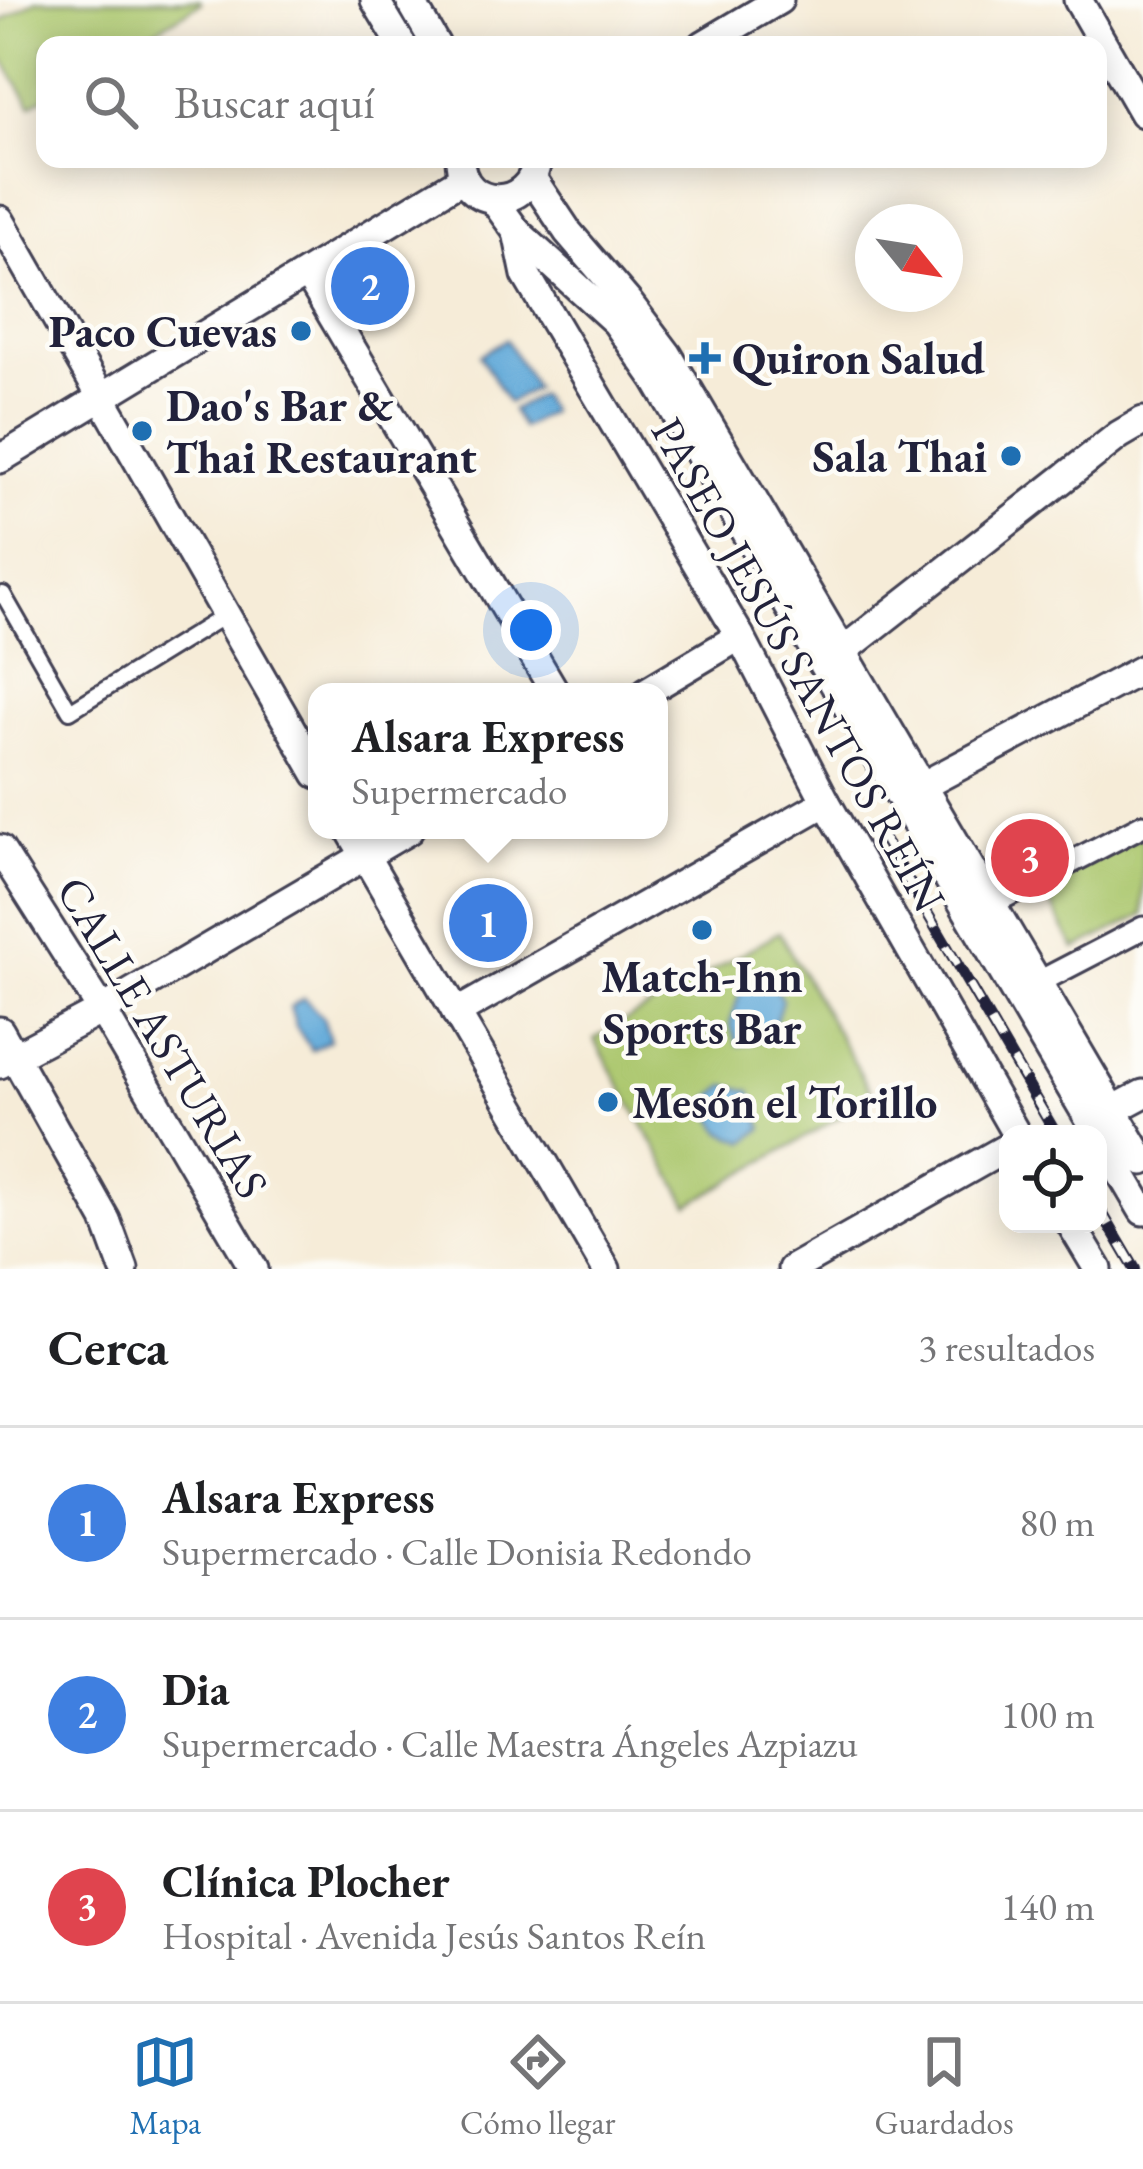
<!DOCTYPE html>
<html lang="es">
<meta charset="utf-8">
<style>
body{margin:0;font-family:"EB Garamond",serif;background:#f2f2f2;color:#202124}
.controls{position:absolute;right:36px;bottom:36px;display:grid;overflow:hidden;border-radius:24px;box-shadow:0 6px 30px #0003}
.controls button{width:108px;height:108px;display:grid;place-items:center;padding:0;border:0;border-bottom:3px solid #e0e0e0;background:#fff;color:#202124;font:60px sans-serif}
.compass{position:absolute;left:855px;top:204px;width:108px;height:108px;border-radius:50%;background:#fff;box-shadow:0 6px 30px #0003;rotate:120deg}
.you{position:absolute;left:531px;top:630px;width:42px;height:42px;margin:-30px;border:9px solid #fff;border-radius:50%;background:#1a73e8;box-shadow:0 0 0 18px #1a73e833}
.badge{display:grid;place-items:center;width:78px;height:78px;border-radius:50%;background:#1f6fb2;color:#fff;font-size:39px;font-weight:700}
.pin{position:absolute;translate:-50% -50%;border:6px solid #fff;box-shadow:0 3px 12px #0006}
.popup{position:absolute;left:308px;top:683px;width:360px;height:156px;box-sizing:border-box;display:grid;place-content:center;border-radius:24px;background:#fff;filter:drop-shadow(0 3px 9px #0005);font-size:39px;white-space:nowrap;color:#757577}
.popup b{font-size:45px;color:#202124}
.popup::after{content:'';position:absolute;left:50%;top:100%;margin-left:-24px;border:24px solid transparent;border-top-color:#fff}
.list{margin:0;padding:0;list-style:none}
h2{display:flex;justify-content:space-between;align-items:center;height:156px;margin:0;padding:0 48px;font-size:51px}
h2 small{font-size:39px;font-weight:400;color:#757577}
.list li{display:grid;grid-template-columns:78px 1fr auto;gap:36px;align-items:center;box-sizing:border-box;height:192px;padding:0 48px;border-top:3px solid #e0e0e0}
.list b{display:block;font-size:45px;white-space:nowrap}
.list p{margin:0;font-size:39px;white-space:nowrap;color:#757577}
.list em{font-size:39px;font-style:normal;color:#757577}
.icon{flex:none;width:66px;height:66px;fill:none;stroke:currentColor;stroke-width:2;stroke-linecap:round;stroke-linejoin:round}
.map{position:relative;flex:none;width:1143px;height:1269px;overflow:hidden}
.search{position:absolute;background:#fff;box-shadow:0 6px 30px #0003;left:36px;right:36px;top:36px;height:132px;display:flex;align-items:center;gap:30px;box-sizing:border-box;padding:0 42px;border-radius:24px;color:#757577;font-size:45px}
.sheet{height:732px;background:#fff}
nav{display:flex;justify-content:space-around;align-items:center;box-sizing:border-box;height:168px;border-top:3px solid #e0e0e0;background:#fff;font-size:33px;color:#757577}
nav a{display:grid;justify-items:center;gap:6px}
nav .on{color:#1f6fb2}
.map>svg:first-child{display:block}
.green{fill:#acc76e;stroke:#677454;stroke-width:3}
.water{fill:#63aad9;stroke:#42668a;stroke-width:3}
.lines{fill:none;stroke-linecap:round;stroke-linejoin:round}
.service-casing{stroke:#424053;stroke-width:20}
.pedestrian-casing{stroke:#424053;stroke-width:27}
.minor-casing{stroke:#424053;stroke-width:33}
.service{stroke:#fff;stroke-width:14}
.pedestrian{stroke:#fff;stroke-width:21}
.minor{stroke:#fff;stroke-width:27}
.rail-casing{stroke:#22223b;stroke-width:12}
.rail{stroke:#fdfcf7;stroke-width:8;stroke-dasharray:22;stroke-linecap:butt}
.poi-dot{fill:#1f6fb2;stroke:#fdfcf7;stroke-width:4.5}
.labels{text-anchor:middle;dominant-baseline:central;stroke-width:9;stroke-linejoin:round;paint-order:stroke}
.poi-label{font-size:45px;font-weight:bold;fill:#22223b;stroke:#fdfcf7;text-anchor:start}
.street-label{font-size:45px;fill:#22223b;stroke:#fdfcf7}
</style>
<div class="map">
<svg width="1143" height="1269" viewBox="0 0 1143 1269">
<rect width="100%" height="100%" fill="#fdfcf7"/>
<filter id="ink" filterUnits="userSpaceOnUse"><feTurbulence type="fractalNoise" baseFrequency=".00833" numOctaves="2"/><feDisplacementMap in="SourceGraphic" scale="24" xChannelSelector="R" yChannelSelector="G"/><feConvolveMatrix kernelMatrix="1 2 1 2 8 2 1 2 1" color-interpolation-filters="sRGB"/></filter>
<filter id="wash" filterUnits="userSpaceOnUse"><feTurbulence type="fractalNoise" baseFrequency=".004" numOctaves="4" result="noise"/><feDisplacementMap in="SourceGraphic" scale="48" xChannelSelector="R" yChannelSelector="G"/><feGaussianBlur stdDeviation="2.7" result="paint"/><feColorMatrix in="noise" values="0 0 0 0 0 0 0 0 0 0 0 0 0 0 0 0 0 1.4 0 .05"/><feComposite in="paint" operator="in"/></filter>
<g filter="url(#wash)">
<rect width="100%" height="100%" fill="#f6ecd8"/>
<!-- green -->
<g class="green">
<polygon points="37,0 200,0 201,3 131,45 45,45 45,97 31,105 0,55 0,22"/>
<polygon points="1143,835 1143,915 1075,949 1042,888"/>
<polygon points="779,932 874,1097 689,1205 594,1039"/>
</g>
<!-- water -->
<g class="water">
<polygon points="506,339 535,388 508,403 480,355"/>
<polygon points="539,395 550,412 522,428 512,410"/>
<path d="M770,981L782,1000C773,1030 772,1041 738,1045L730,1024L741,989Z"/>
<polygon points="304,998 323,1018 330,1040 312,1050 296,1027 290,1007"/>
<polygon points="726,1085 751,1091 763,1128 746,1142 722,1132 705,1102"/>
</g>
</g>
<g filter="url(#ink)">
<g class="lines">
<!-- service casing -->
<g class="service-casing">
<polyline id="service" points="0,596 3,594 70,711 224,616"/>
</g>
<!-- pedestrian casing -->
<g class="pedestrian-casing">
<g id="pedestrian">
<polyline points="991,904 1143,825"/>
<polyline points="1037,983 1143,928"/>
</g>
</g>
<!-- minor casing -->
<g class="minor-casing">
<g id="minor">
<polyline points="375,0 402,45"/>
<polyline points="410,0 436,45"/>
<polyline points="1078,0 1143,113"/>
<polyline points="703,45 779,0"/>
<path d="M460,159C461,212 532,212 537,159"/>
<polyline points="532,178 568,232 628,302 668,355 1143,1161"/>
<polyline points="493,199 517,232 616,322 655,378 1143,1211"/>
<polyline points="0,220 317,774"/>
<polyline points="517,232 526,275 740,636 826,802 1016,1134"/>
<polyline points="307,273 555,692"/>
<polyline points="0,459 463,178"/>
<polyline points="843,651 1119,435 1143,421"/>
<polyline points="646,692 740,636"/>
<polyline points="922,786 1143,669"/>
<polyline points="350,830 606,1269"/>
<polyline points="0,849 102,1010 254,1269"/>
<polyline points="456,1013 826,802"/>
<polyline points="0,1031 106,1220 124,1269"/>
<polyline points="0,1064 102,1010 409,830"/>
<polyline points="1113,1110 1143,1094"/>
<polyline points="1071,1224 1098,1269"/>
<polyline points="792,1269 1008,1147"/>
</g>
</g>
<!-- service -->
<use href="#service" class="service"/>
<!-- pedestrian -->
<use href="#pedestrian" class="pedestrian"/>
<!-- minor -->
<use href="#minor" class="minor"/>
<!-- rail casing -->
<g class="rail-casing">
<g id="rail">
<polyline points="880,832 1056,1134"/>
<polyline points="1098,1206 1135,1269"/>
</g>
</g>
<!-- rail -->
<use href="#rail" class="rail"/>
</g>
</g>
<!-- markers -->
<g class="poi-dot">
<circle cx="301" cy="331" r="12"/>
<path d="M699 340h12v12h12v12h-12v12h-12v-12h-12v-12h12z"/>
<circle cx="142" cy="431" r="12"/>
<circle cx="1011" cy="456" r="12"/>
<circle cx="702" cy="930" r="12"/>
<circle cx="608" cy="1102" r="12"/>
</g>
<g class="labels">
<!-- poi labels -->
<g class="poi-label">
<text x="277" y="331" text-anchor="end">Paco Cuevas</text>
<text x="732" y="358">Quiron Salud</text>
<text x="166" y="405">Dao's Bar &amp;<tspan x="166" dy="52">Thai Restaurant</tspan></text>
<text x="987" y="456" text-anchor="end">Sala Thai</text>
<text x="702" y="976" text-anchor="middle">Match-Inn<tspan x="702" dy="52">Sports Bar</tspan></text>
<text x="632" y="1102">Mesón el Torillo</text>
</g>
<!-- street labels -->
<g class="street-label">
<text transform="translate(799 664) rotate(61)">PASEO JESÚS SANTOS REÍN</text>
<text transform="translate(163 1037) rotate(59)">CALLE ASTURIAS</text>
</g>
</g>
</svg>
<div class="controls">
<button><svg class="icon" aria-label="locate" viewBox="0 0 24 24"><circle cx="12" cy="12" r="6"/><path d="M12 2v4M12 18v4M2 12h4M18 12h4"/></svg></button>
</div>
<svg class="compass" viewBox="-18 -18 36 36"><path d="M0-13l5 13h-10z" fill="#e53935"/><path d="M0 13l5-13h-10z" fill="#757577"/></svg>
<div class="you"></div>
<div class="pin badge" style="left:488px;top:923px;background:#3f7fe0">1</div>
<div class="popup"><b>Alsara Express</b>Supermercado</div>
<div class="pin badge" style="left:370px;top:286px;background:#3f7fe0">2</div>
<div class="pin badge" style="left:1030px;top:858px;background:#e0444e">3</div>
<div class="search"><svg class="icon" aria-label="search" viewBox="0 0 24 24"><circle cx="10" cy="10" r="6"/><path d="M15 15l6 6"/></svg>Buscar aquí</div>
</div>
<section class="sheet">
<h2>Cerca<small>3 resultados</small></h2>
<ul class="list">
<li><span class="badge" style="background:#3f7fe0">1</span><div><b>Alsara Express</b><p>Supermercado · Calle Donisia Redondo</p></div><em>80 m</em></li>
<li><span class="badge" style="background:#3f7fe0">2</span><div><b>Dia</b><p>Supermercado · Calle Maestra Ángeles Azpiazu</p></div><em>100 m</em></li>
<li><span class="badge" style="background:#e0444e">3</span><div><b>Clínica Plocher</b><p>Hospital · Avenida Jesús Santos Reín</p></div><em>140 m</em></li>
</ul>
</section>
<nav>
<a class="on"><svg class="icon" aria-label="map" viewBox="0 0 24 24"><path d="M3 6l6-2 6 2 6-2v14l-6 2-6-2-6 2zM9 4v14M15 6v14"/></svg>Mapa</a>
<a><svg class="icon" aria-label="directions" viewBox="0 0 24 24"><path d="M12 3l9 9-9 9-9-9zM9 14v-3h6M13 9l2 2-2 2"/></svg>Cómo llegar</a>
<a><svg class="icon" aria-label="saved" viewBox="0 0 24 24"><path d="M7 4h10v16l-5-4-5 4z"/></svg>Guardados</a>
</nav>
